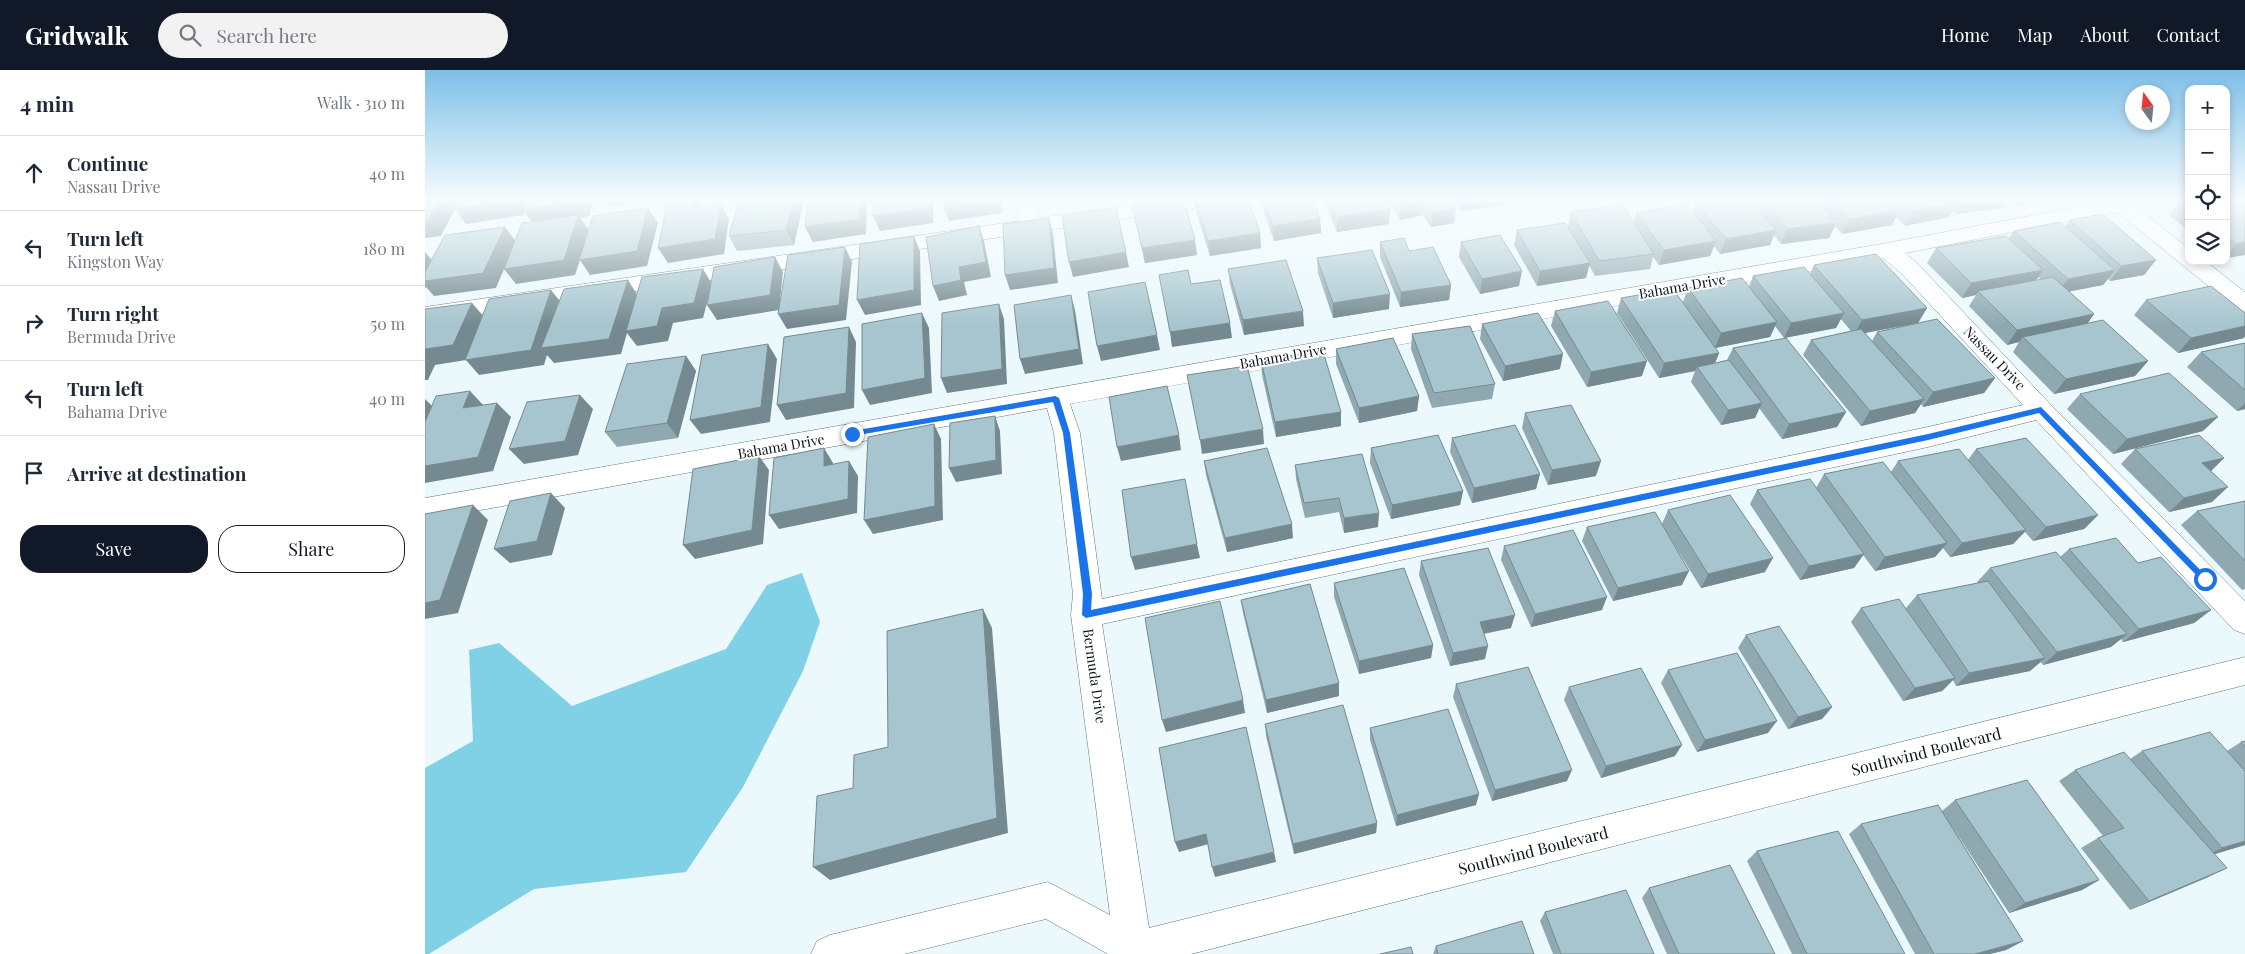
<!DOCTYPE html>
<meta charset="utf-8">
<style>
body{margin:0;font-family:"Playfair Display",serif;background:#f2f2f3;color:#1f2937}
.controls{position:absolute;right:15px;top:15px;display:grid;overflow:hidden;border-radius:10px;box-shadow:0 2px 8px #0003}
.controls button{width:45px;height:45px;display:grid;place-items:center;padding:0;border:0;border-bottom:1px solid #e0e1e3;background:#fff;color:#1f2937;font:25px sans-serif}
.compass{position:absolute;left:1700px;top:15px;width:45px;height:45px;border-radius:50%;background:#fff;box-shadow:0 2px 8px #0003;rotate:345deg}
.stop{position:absolute;width:15px;height:15px;margin:-11px;border:4px solid #1a73e8;border-radius:50%;background:#fff}
.stop.end{background:#1a73e8;border-color:#fff;box-shadow:0 1px 5px #0008}
.list{margin:0;padding:0;list-style:none}
h2{display:flex;justify-content:space-between;align-items:center;height:65px;margin:0;padding:0 20px;font-size:21px}
h2 small{font-size:16px;font-weight:400;color:#747a83}
.list li{display:grid;grid-template-columns:32px 1fr auto;gap:15px;align-items:center;box-sizing:border-box;height:75px;padding:0 20px;border-top:1px solid #e0e1e3}
.list b{display:block;font-size:19px;white-space:nowrap}
.list p{margin:0;font-size:16px;white-space:nowrap;color:#747a83}
.list em{font-size:16px;font-style:normal;color:#747a83}
.actions{display:flex;gap:10px;padding:15px 20px}
.actions a{flex:1;padding:11px 0;border:1px solid #111827;border-radius:20px;text-align:center;font-size:18px;color:#111827}
.actions .main{background:#111827;color:#fff}
.icon{flex:none;width:28px;height:28px;fill:none;stroke:currentColor;stroke-width:2;stroke-linecap:round;stroke-linejoin:round}
.map{position:relative;flex:none;width:1820px;height:884px;overflow:hidden}
header{display:flex;align-items:center;gap:30px;box-sizing:border-box;height:70px;padding:0 25px;background:#111827;color:#fff}
header strong{font-size:24px}
nav{display:flex;gap:28px;margin-inline-start:auto;font-size:18px}
.search{width:350px;height:45px;background:#f2f2f3;display:flex;align-items:center;gap:12px;box-sizing:border-box;padding:0 18px;border-radius:28px;color:#747a83;font-size:19px}
main{display:flex}
aside{flex:1;background:#fff}
.map>svg:first-child{display:block}
.water{fill:#80d0e6}
.lines{fill:none;stroke-linecap:round;stroke-linejoin:round}
.minor-casing{stroke:#5b777f;stroke-width:1}
.minor{fill:#fff;fill-rule:evenodd}
.wall{fill:#90a9b1;fill-rule:evenodd}
.shaded-wall{fill:#758a90}
.building{fill:#a7c5ce;stroke:#758a90}
.route{fill:#1a73e8}
.labels{text-anchor:middle;dominant-baseline:central;stroke-width:4;stroke-linejoin:round;paint-order:stroke}
.street-label{font-size:14px;fill:#091417;stroke:#fff}
.near-street-label{font-size:16px;fill:#091417;stroke:#fff}
</style>
<header>
<strong>Gridwalk</strong>
<div class="search"><svg class="icon" aria-label="search" viewBox="0 0 24 24"><circle cx="10" cy="10" r="6"/><path d="M15 15l6 6"/></svg>Search here</div>
<nav><a>Home</a><a>Map</a><a>About</a><a>Contact</a></nav>
</header>
<main>
<aside>
<h2>4 min<small>Walk · 310 m</small></h2>
<ul class="list">
<li><svg class="icon" aria-label="ahead" viewBox="0 0 24 24"><path d="M12 20V5M6 11l6-6 6 6"/></svg><div><b>Continue</b><p>Nassau Drive</p></div><em>40 m</em></li>
<li><svg class="icon" aria-label="left" viewBox="0 0 24 24"><path d="M17 20v-9H6M10 6l-5 5 5 5"/></svg><div><b>Turn left</b><p>Kingston Way</p></div><em>180 m</em></li>
<li><svg class="icon" aria-label="right" viewBox="0 0 24 24"><path d="M7 20v-9h11M14 6l5 5-5 5"/></svg><div><b>Turn right</b><p>Bermuda Drive</p></div><em>50 m</em></li>
<li><svg class="icon" aria-label="left" viewBox="0 0 24 24"><path d="M17 20v-9H6M10 6l-5 5 5 5"/></svg><div><b>Turn left</b><p>Bahama Drive</p></div><em>40 m</em></li>
<li><svg class="icon" aria-label="arrive" viewBox="0 0 24 24"><path d="M6 21V4h12l-3 4 3 4H6"/></svg><div><b>Arrive at destination</b></div></li>
</ul>
<div class="actions"><a class="main">Save</a><a>Share</a></div>
</aside>
<div class="map">
<svg width="1820" height="884" viewBox="0 0 1820 884">
<rect width="100%" height="100%" fill="#ecf9fc"/>
<!-- water -->
<polygon class="water" points="377,503 395,552 378,601 318,717 261,802 109,819 4,884 0,884 0,698 48,671 44,580 74,573 147,636 301,579 342,515"/>
<g class="lines">
<!-- minor casing -->
<g class="minor-casing">
<g id="minor">
<polygon points="588,131 608,131 614,148 734,131 786,131 783,135 776,137 0,253 0,237 594,151"/>
<path d="M1684,131H1726L1723,135L1713,138L1764,179V191H1780L1820,222V242L1812,239L1692,142L1480,183L1493,194L1625,334L1820,531V564L1809,560L1611,350L1503,377L677,554L724,858L1820,587V615L766,884H683L621,849L479,884H386L392,871L405,865L623,812L685,845L646,545L648,524L629,363L622,338L0,450V428L1462,173ZM1458,188L1477,204L1598,335L1503,357L677,529L655,363L645,334Z"/>
</g>
</g>
<!-- minor -->
<use href="#minor" class="minor"/>
</g>
<!-- wall -->
<g class="wall">
<polygon points="770,131 824,131 835,163 836,178 785,186 771,142"/>
<polygon points="835,131 888,131 895,148 896,163 849,171"/>
<polygon points="899,131 961,131 964,154 912,162"/>
<polygon points="964,131 1027,131 1031,138 1029,153 1006,157 998,145 975,150"/>
<polygon points="1030,131 1082,131 1082,135 1035,141"/>
<polygon points="1328,131 1581,131 1577,138 1531,144 1528,141 1524,147 1480,156 1471,147 1467,155 1417,164 1410,156 1404,168 1356,174 1349,165 1345,175 1295,184 1289,176 1285,186 1234,195 1228,187 1225,199 1170,206 1164,195 1161,208 1112,216 1089,175 1092,160 1143,157 1146,142 1209,152 1211,143 1268,142 1271,133 1327,133"/>
<polygon points="1586,131 1616,131 1591,135"/>
<polygon points="1755,131 1764,131 1764,161 1744,145"/>
<polygon points="1801,131 1820,131 1820,185 1801,188"/>
<polygon points="378,134 369,175 312,181 304,166"/>
<polygon points="707,136 772,185 720,193"/>
<path d="M1645,150L1731,190L1719,205L1685,211L1683,209L1678,215L1644,221L1669,244L1662,254L1723,291L1710,306L1629,324L1588,282L1594,272L1582,275L1544,236L1551,225L1537,228L1502,193L1511,178L1584,168L1589,161L1640,157ZM1613,207L1616,209L1611,210Z"/>
<polygon points="955,172 984,181 1026,215 1024,230 975,237 955,187"/>
<polygon points="1036,172 1094,216 1055,224 1034,187"/>
<polygon points="892,188 964,239 908,248 893,203"/>
<polygon points="1389,195 1502,238 1493,253 1440,263 1447,271 1452,262 1570,308 1559,323 1498,337 1496,334 1490,343 1436,356 1378,285 1386,270 1426,261 1416,249 1411,258 1359,268 1350,256 1345,267 1290,278 1294,283 1290,293 1302,290 1308,278 1421,342 1412,357 1357,369 1334,338 1330,348 1296,355 1266,312 1270,301 1234,308 1192,243 1196,228 1258,232 1263,218 1324,217 1328,206 1385,204"/>
<polygon points="803,199 879,256 819,265 805,214"/>
<polygon points="1721,230 1819,268 1753,283 1709,245"/>
<polygon points="1130,241 1217,306 1162,317 1126,256"/>
<polygon points="1057,254 1135,299 1078,311 1055,269"/>
<polygon points="987,264 1070,314 1067,329 1007,338 986,279"/>
<polygon points="1820,273 1820,339 1812,341 1762,297 1776,282"/>
<polygon points="911,279 994,326 992,341 934,353 911,294"/>
<polygon points="261,286 271,301 253,368 192,377 180,362"/>
<polygon points="836,290 916,342 916,356 851,367 837,305"/>
<polygon points="1655,324 1778,361 1688,384 1642,339"/>
<polygon points="1100,343 1171,406 1123,415 1097,358"/>
<polygon points="1027,368 1115,404 1111,419 1047,433 1025,382"/>
<polygon points="946,378 1038,421 1035,435 966,449 945,393"/>
<polygon points="1551,379 1673,445 1659,459 1608,471 1600,462 1588,474 1525,487 1518,478 1510,487 1450,501 1438,485 1429,498 1375,510 1325,434 1332,420 1391,418 1399,404 1466,402 1473,391 1543,390"/>
<polygon points="1710,379 1799,388 1786,401 1787,432 1744,442 1696,394"/>
<polygon points="779,391 868,468 802,482 781,405"/>
<polygon points="870,395 953,457 919,463 914,442 880,448 871,409"/>
<polygon points="1820,431 1820,519 1817,520 1756,455 1772,441"/>
<polygon points="1243,440 1340,502 1276,518 1242,463 1257,515 1188,531 1157,471 1162,457 1237,454"/>
<polygon points="1079,476 1177,540 1106,557 1076,490"/>
<polygon points="1644,479 1713,493 1786,540 1769,553 1698,572 1696,569 1686,577 1618,595 1616,592 1605,601 1531,616 1528,610 1517,621 1478,631 1426,552 1436,538 1481,538 1492,525 1553,513 1552,512 1565,498 1635,487"/>
<polygon points="996,491 1086,558 1059,564 1060,589 1025,596 994,505"/>
<polygon points="909,513 1008,575 1006,588 934,604 909,527"/>
<polygon points="816,530 914,626 842,643 818,543"/>
<polygon points="1321,565 1407,637 1397,649 1363,659 1313,578"/>
<polygon points="1243,600 1343,663 1272,682 1236,613"/>
<polygon points="1031,614 1142,711 1067,731 1028,627"/>
<polygon points="1144,617 1250,686 1176,708 1139,630"/>
<polygon points="840,654 952,753 951,763 869,784 841,666"/>
<polygon points="945,658 1051,735 971,756 945,670"/>
<polygon points="1820,671 1820,775 1789,784 1802,798 1781,808 1705,840 1656,778 1673,768 1678,766 1634,711 1650,700 1705,689 1717,681 1802,681 1816,672"/>
<polygon points="1530,730 1674,810 1657,820 1584,843 1524,752 1598,871 1581,880 1565,884 1490,884 1424,764 1436,754 1517,741"/>
<polygon points="1332,781 1480,884 1367,884 1322,791"/>
<polygon points="1224,818 1350,884 1242,884 1217,828"/>
<polygon points="1120,842 1229,884 1128,884 1115,851"/>
<polygon points="1011,876 1109,884 1008,884"/>
</g>
<!-- shaded-wall -->
<g class="shaded-wall">
<polygon points="14,131 169,131 164,146 155,148 164,160 223,138 233,153 222,196 165,205 155,190 150,205 91,214 79,199 71,218 9,226 1,217 0,219 0,182 11,195 80,157 91,172 109,155 100,143 99,145 41,154 30,139 16,166 0,168 0,152"/>
<polygon points="180,131 225,131 184,137"/>
<polygon points="270,131 273,131 279,142 269,138"/>
<polygon points="368,131 376,131 378,134 369,175 361,160"/>
<polygon points="435,131 442,131 441,164 388,172 380,157"/>
<polygon points="502,131 508,131 508,153 455,161 448,146"/>
<polygon points="550,131 576,131 577,143 524,151 518,136"/>
<polygon points="996,131 999,131 998,145 975,150 976,135"/>
<polygon points="1036,131 1082,131 1082,135 1035,141"/>
<polygon points="1096,131 1113,131 1096,133"/>
<polygon points="1539,131 1581,131 1577,138 1531,144"/>
<polygon points="1593,131 1616,131 1591,135"/>
<polygon points="1533,132 1524,147 1480,156 1488,141"/>
<polygon points="296,134 304,149 299,184 243,193 233,178"/>
<polygon points="1031,138 1029,153 1006,157 1007,142"/>
<polygon points="965,139 964,154 912,162 912,147"/>
<polygon points="1474,140 1467,155 1417,164 1425,149"/>
<polygon points="624,148 628,163 633,213 585,220 580,205"/>
<polygon points="895,148 896,163 849,171 848,156"/>
<polygon points="1411,153 1404,168 1356,174 1362,159"/>
<polygon points="554,156 559,171 566,207 539,212 542,225 514,231 508,216 534,197"/>
<polygon points="1351,160 1345,175 1295,184 1301,169"/>
<polygon points="835,163 836,178 785,186 783,171"/>
<polygon points="489,166 495,181 496,235 440,245 432,230"/>
<polygon points="770,170 772,185 720,193 717,178"/>
<polygon points="1291,171 1285,186 1234,195 1239,180"/>
<polygon points="1820,172 1820,185 1801,188 1801,186 1812,174"/>
<polygon points="420,177 427,192 421,250 362,259 353,244"/>
<polygon points="701,182 704,197 648,207 644,192"/>
<polygon points="350,187 358,202 354,240 292,250 282,235"/>
<polygon points="1731,190 1719,205 1685,211 1696,196"/>
<polygon points="1165,193 1161,208 1112,216 1115,201"/>
<polygon points="278,199 287,214 278,248 248,253 243,271 212,276 202,263 196,284 129,293 122,285 119,295 54,305 41,290 10,295 3,310 0,310 0,279 47,233 60,248 126,220 138,235 203,210 213,226 237,238"/>
<polygon points="1618,200 1608,215 1553,221 1551,225 1537,228 1546,213"/>
<polygon points="1690,200 1678,215 1632,224 1643,209"/>
<polygon points="1097,201 1094,216 1055,224 1057,209"/>
<polygon points="1026,215 1024,230 975,237 976,222"/>
<polygon points="965,224 964,239 908,248 908,233"/>
<polygon points="646,225 650,240 658,294 600,304 595,289"/>
<polygon points="574,234 579,249 582,314 522,323 516,308"/>
<polygon points="1502,238 1493,253 1429,265 1437,250"/>
<polygon points="878,241 879,256 819,265 818,250"/>
<polygon points="497,243 504,258 507,323 445,335 437,320"/>
<polygon points="1419,243 1411,258 1359,268 1366,253"/>
<polygon points="1669,244 1658,260 1598,267 1594,272 1582,275 1592,260"/>
<polygon points="1352,252 1345,267 1290,278 1296,263"/>
<polygon points="805,253 807,268 747,277 745,262"/>
<polygon points="1820,256 1820,266 1819,268 1753,283 1766,268"/>
<polygon points="424,257 431,272 429,338 361,350 352,335"/>
<polygon points="732,265 735,280 676,291 672,276"/>
<polygon points="343,274 352,289 345,352 276,364 265,350"/>
<polygon points="1294,283 1288,298 1272,297 1270,301 1234,308 1239,293"/>
<polygon points="1138,284 1135,299 1078,311 1080,296"/>
<polygon points="261,286 271,301 253,368 242,353"/>
<polygon points="1222,291 1217,306 1162,317 1166,302"/>
<polygon points="1723,291 1710,306 1629,324 1641,309"/>
<polygon points="1570,308 1559,323 1498,337 1508,322"/>
<polygon points="45,321 59,336 38,338"/>
<polygon points="155,325 168,339 153,385 99,394 84,379"/>
<polygon points="994,326 992,341 934,353 934,338"/>
<polygon points="0,329 11,340 0,366"/>
<polygon points="1499,329 1490,343 1436,356 1445,341"/>
<polygon points="72,333 86,347 68,401 0,413 0,396"/>
<polygon points="1337,333 1330,348 1296,355 1303,340"/>
<polygon points="1820,333 1820,339 1812,341"/>
<polygon points="916,342 916,356 851,367 850,352"/>
<polygon points="1421,342 1412,357 1357,369 1364,354"/>
<polygon points="570,346 575,361 577,404 531,412 524,398"/>
<polygon points="1793,347 1778,361 1688,384 1702,369"/>
<polygon points="509,354 516,369 518,450 448,464 439,450"/>
<polygon points="838,359 839,374 777,384 775,370"/>
<polygon points="754,365 756,380 696,391 692,377"/>
<polygon points="399,378 408,393 407,410 399,396"/>
<polygon points="334,386 344,400 338,474 270,489 258,475"/>
<polygon points="1799,388 1784,403 1777,393"/>
<polygon points="424,391 433,406 432,443 354,459 344,445"/>
<polygon points="1176,391 1171,406 1123,415 1127,400"/>
<polygon points="1115,404 1111,419 1047,433 1049,418"/>
<polygon points="1803,417 1787,432 1744,442 1759,428"/>
<polygon points="1038,421 1035,435 966,449 967,435"/>
<polygon points="126,423 140,438 127,485 85,493 69,479"/>
<polygon points="48,435 63,450 33,543 0,549 0,533"/>
<polygon points="954,443 953,457 919,463 919,448"/>
<polygon points="1673,445 1659,459 1608,471 1621,457"/>
<polygon points="867,454 868,468 802,482 800,468"/>
<polygon points="1601,460 1588,474 1525,487 1537,473"/>
<polygon points="1522,473 1510,487 1450,501 1460,487"/>
<polygon points="772,474 775,488 710,500 706,487"/>
<polygon points="1439,484 1429,498 1375,510 1384,496"/>
<polygon points="1348,488 1340,502 1276,518 1283,504"/>
<polygon points="1264,501 1257,515 1188,531 1193,518"/>
<polygon points="1182,527 1177,540 1106,557 1110,544"/>
<polygon points="558,539 567,558 583,763 405,810 388,797"/>
<polygon points="1786,540 1769,553 1698,572 1714,559"/>
<polygon points="1090,545 1086,558 1052,565 1055,552"/>
<polygon points="1702,564 1686,577 1618,595 1632,582"/>
<polygon points="1008,575 1006,588 934,604 934,591"/>
<polygon points="1063,576 1060,589 1025,596 1028,583"/>
<polygon points="1620,588 1605,601 1531,616 1544,603"/>
<polygon points="1530,608 1517,621 1478,631 1490,618"/>
<polygon points="914,613 914,626 842,643 841,630"/>
<polygon points="818,630 820,643 741,662 737,650"/>
<polygon points="1407,637 1397,649 1363,659 1373,647"/>
<polygon points="1352,651 1343,663 1272,682 1280,670"/>
<polygon points="1257,675 1250,686 1176,708 1181,696"/>
<polygon points="1147,700 1142,711 1067,731 1070,720"/>
<polygon points="1054,724 1051,735 971,756 972,745"/>
<polygon points="952,753 951,763 869,784 868,774"/>
<polygon points="781,764 784,774 754,782 750,772"/>
<polygon points="1820,771 1820,775 1777,788 1797,778"/>
<polygon points="849,782 851,792 790,807 787,797"/>
<polygon points="1802,798 1781,808 1705,840 1724,831"/>
<polygon points="1674,810 1657,820 1584,843 1600,833"/>
<polygon points="1598,871 1581,880 1565,884 1550,884"/>
</g>
<!-- building -->
<g class="building">
<polygon points="0,131 14,131 3,151 0,152"/>
<polygon points="33,131 85,131 29,139"/>
<polygon points="101,131 154,131 98,140"/>
<polygon points="243,131 270,131 269,138 296,134 290,169 233,178"/>
<polygon points="314,131 368,131 361,160 304,166"/>
<polygon points="383,131 435,131 434,149 380,157"/>
<polygon points="449,131 502,131 502,138 448,146"/>
<polygon points="518,131 550,131 518,136"/>
<polygon points="741,131 759,131 770,170 717,178 707,136"/>
<polygon points="771,131 824,131 835,163 783,171"/>
<polygon points="839,131 888,131 895,148 848,156"/>
<polygon points="905,131 961,131 965,139 912,147"/>
<polygon points="974,131 996,131 976,135"/>
<polygon points="1000,131 1027,131 1031,138 1007,142"/>
<polygon points="1282,131 1326,131 1351,160 1301,169 1271,133"/>
<polygon points="1340,131 1393,131 1411,153 1362,159"/>
<polygon points="1407,131 1465,131 1474,140 1425,149"/>
<polygon points="1477,131 1531,131 1533,132 1488,141"/>
<polygon points="1757,131 1764,131 1764,136"/>
<polygon points="1801,131 1815,131 1820,135 1820,172 1812,174 1801,166"/>
<polygon points="1262,134 1291,171 1239,180 1211,143"/>
<polygon points="1198,135 1229,184 1174,191 1146,142"/>
<polygon points="223,138 212,181 154,190 168,146"/>
<polygon points="691,138 701,182 644,192 637,146"/>
<polygon points="1678,144 1731,190 1696,196 1645,150"/>
<polygon points="153,145 139,190 79,199 97,153"/>
<polygon points="624,148 629,198 580,205 578,154"/>
<polygon points="1635,152 1690,200 1643,209 1589,161"/>
<polygon points="1140,153 1165,193 1115,201 1092,160"/>
<polygon points="554,156 561,192 534,197 536,210 508,216 501,167"/>
<polygon points="80,157 58,203 0,211 0,202 20,165"/>
<polygon points="1075,165 1097,201 1057,209 1036,172"/>
<polygon points="489,166 489,220 432,230 435,174"/>
<polygon points="1581,166 1618,200 1546,213 1511,178"/>
<polygon points="979,168 984,181 1008,177 1026,215 976,222 955,172"/>
<polygon points="420,177 414,235 353,244 363,185"/>
<polygon points="947,180 965,224 908,233 892,188"/>
<polygon points="1451,184 1502,238 1437,250 1389,195"/>
<polygon points="350,187 345,225 282,235 289,197"/>
<polygon points="861,190 878,241 818,250 803,199"/>
<polygon points="1379,197 1419,243 1366,253 1328,206"/>
<polygon points="278,199 269,233 237,238 232,256 201,261 217,207"/>
<polygon points="763,200 766,214 795,210 805,253 745,262 734,205"/>
<polygon points="1628,207 1669,244 1592,260 1553,221"/>
<polygon points="1317,208 1352,252 1296,263 1263,218"/>
<polygon points="203,210 184,269 116,278 139,219"/>
<polygon points="720,212 732,265 672,276 663,222"/>
<polygon points="1786,216 1820,243 1820,256 1766,268 1721,230"/>
<polygon points="1248,219 1294,283 1239,293 1196,228"/>
<polygon points="126,220 106,280 40,290 64,229"/>
<polygon points="646,225 654,279 595,289 589,235"/>
<polygon points="1183,231 1222,291 1166,302 1130,241"/>
<polygon points="47,233 28,275 0,279 0,239"/>
<polygon points="574,234 577,299 516,308 517,243"/>
<polygon points="497,243 500,308 437,320 437,254"/>
<polygon points="1113,243 1138,284 1080,296 1057,254"/>
<polygon points="1512,249 1570,308 1508,322 1452,262"/>
<polygon points="1678,250 1723,291 1641,309 1598,267"/>
<polygon points="1045,256 1070,314 1009,323 987,264"/>
<polygon points="424,257 421,323 352,335 359,267"/>
<polygon points="1436,259 1499,329 1445,341 1386,270"/>
<polygon points="968,268 994,326 934,338 911,279"/>
<polygon points="1361,268 1421,342 1364,354 1308,278"/>
<polygon points="1820,273 1820,320 1776,282"/>
<polygon points="343,274 336,337 265,350 277,285"/>
<polygon points="898,281 916,342 850,352 836,290"/>
<polygon points="261,286 242,353 180,362 202,294"/>
<polygon points="1304,290 1337,333 1303,340 1272,297"/>
<polygon points="822,296 838,359 775,370 762,305"/>
<polygon points="1744,303 1793,347 1702,369 1655,324"/>
<polygon points="742,316 754,365 692,377 684,327"/>
<polygon points="45,321 38,338 72,333 53,387 0,396 0,352 11,326"/>
<polygon points="155,325 140,371 84,379 102,332"/>
<polygon points="1146,335 1176,391 1127,400 1100,343"/>
<polygon points="570,346 571,390 524,398 525,353"/>
<polygon points="509,354 510,436 439,450 443,367"/>
<polygon points="1090,355 1115,404 1049,418 1027,368"/>
<polygon points="1013,365 1038,421 967,435 946,378"/>
<polygon points="1774,365 1799,388 1777,393 1803,417 1759,428 1710,379"/>
<polygon points="1601,368 1673,445 1621,457 1551,379"/>
<polygon points="399,378 399,396 424,391 423,429 344,445 349,388"/>
<polygon points="842,378 867,454 800,468 779,391"/>
<polygon points="1534,379 1601,460 1537,473 1473,391"/>
<polygon points="937,384 954,443 919,448 914,428 879,433 870,395"/>
<polygon points="334,386 327,460 258,475 268,399"/>
<polygon points="1458,392 1522,473 1460,487 1399,404"/>
<polygon points="760,409 772,474 706,487 697,420"/>
<polygon points="1385,409 1439,484 1384,496 1332,420"/>
<polygon points="126,423 112,471 69,479 85,431"/>
<polygon points="1305,425 1348,488 1283,504 1243,440"/>
<polygon points="1820,431 1820,491 1772,441"/>
<polygon points="48,435 15,530 0,533 0,444"/>
<polygon points="1230,442 1264,501 1193,518 1162,457"/>
<polygon points="1148,460 1182,527 1110,544 1079,476"/>
<polygon points="1691,468 1713,493 1736,487 1786,540 1714,559 1644,479"/>
<polygon points="1063,478 1090,545 1055,552 1063,576 1028,583 996,491"/>
<polygon points="1631,482 1702,564 1632,582 1565,498"/>
<polygon points="979,498 1008,575 934,591 909,513"/>
<polygon points="1563,511 1620,588 1544,603 1492,525"/>
<polygon points="885,514 914,613 841,630 816,530"/>
<polygon points="1474,529 1530,608 1490,618 1436,538"/>
<polygon points="795,531 818,630 737,650 720,548"/>
<polygon points="558,539 572,748 388,797 392,726 428,718 429,685 463,677 462,561"/>
<polygon points="1354,556 1407,637 1373,647 1321,565"/>
<polygon points="1312,583 1352,651 1280,670 1243,600"/>
<polygon points="1103,597 1147,700 1070,720 1031,614"/>
<polygon points="1216,598 1257,675 1181,696 1144,617"/>
<polygon points="918,635 952,753 868,774 840,654"/>
<polygon points="1023,639 1054,724 972,745 945,658"/>
<polygon points="821,657 849,782 787,797 781,764 750,772 734,678"/>
<polygon points="1785,662 1820,701 1820,771 1797,778 1717,681"/>
<polygon points="1820,671 1820,677 1816,672"/>
<polygon points="1699,682 1802,798 1724,831 1673,768 1699,758 1650,700"/>
<polygon points="1602,710 1674,810 1600,833 1530,730"/>
<polygon points="1513,735 1598,871 1550,884 1509,884 1436,754"/>
<polygon points="1413,761 1480,884 1382,884 1332,781"/>
<polygon points="1305,795 1350,884 1254,884 1224,818"/>
<polygon points="1201,820 1229,884 1136,884 1120,842"/>
<polygon points="1097,851 1109,884 1013,884 1011,876"/>
<polygon points="986,877 988,884 955,884"/>
</g>
<!-- sky -->
<linearGradient id="sky" x2="0" y2="1"><stop stop-color="#7ebfe7"/><stop offset="0.51" stop-color="#f6fcfe"/><stop offset="1" stop-color="#f6fcfe" stop-opacity="0"/></linearGradient>
<rect width="1820" height="255" fill="url(#sky)"/>
<!-- route -->
<polygon class="route" points="630,326 634,328 645,363 667,524 666,540 1503,364 1616,337 1784,509 1783,511 1777,511 1614,343 1503,370 661,548 657,545 658,524 638,363 628,332 427,366 423,364 427,361"/>
<g class="labels">
<!-- street labels -->
<g class="street-label">
<text transform="translate(1257 216) rotate(-10)">Bahama Drive</text>
<text transform="translate(858 286) rotate(-10)">Bahama Drive</text>
<text transform="translate(1570 288) rotate(46)">Nassau Drive</text>
<text transform="translate(356 376) rotate(-10)">Bahama Drive</text>
<text transform="translate(670 606) rotate(82)">Bermuda Drive</text>
</g>
<!-- near-street labels -->
<g class="near-street-label">
<text transform="translate(1501 681) rotate(-14)">Southwind Boulevard</text>
<text transform="translate(1108 780) rotate(-14)">Southwind Boulevard</text>
</g>
</g>
</svg>
<div class="controls">
<button>+</button>
<button>−</button>
<button><svg class="icon" aria-label="locate" viewBox="0 0 24 24"><circle cx="12" cy="12" r="6"/><path d="M12 2v4M12 18v4M2 12h4M18 12h4"/></svg></button>
<button><svg class="icon" aria-label="layers" viewBox="0 0 24 24"><path d="M12 4l9 5-9 5-9-5zM3 14l9 5 9-5"/></svg></button>
</div>
<svg class="compass" viewBox="-18 -18 36 36"><path d="M0-13l5 13h-10z" fill="#e53935"/><path d="M0 13l5-13h-10z" fill="#747a83"/></svg>
<div class="stop" style="left:1780px;top:509px"></div>
<div class="stop end" style="left:427px;top:364px"></div>
</div>
</main>
